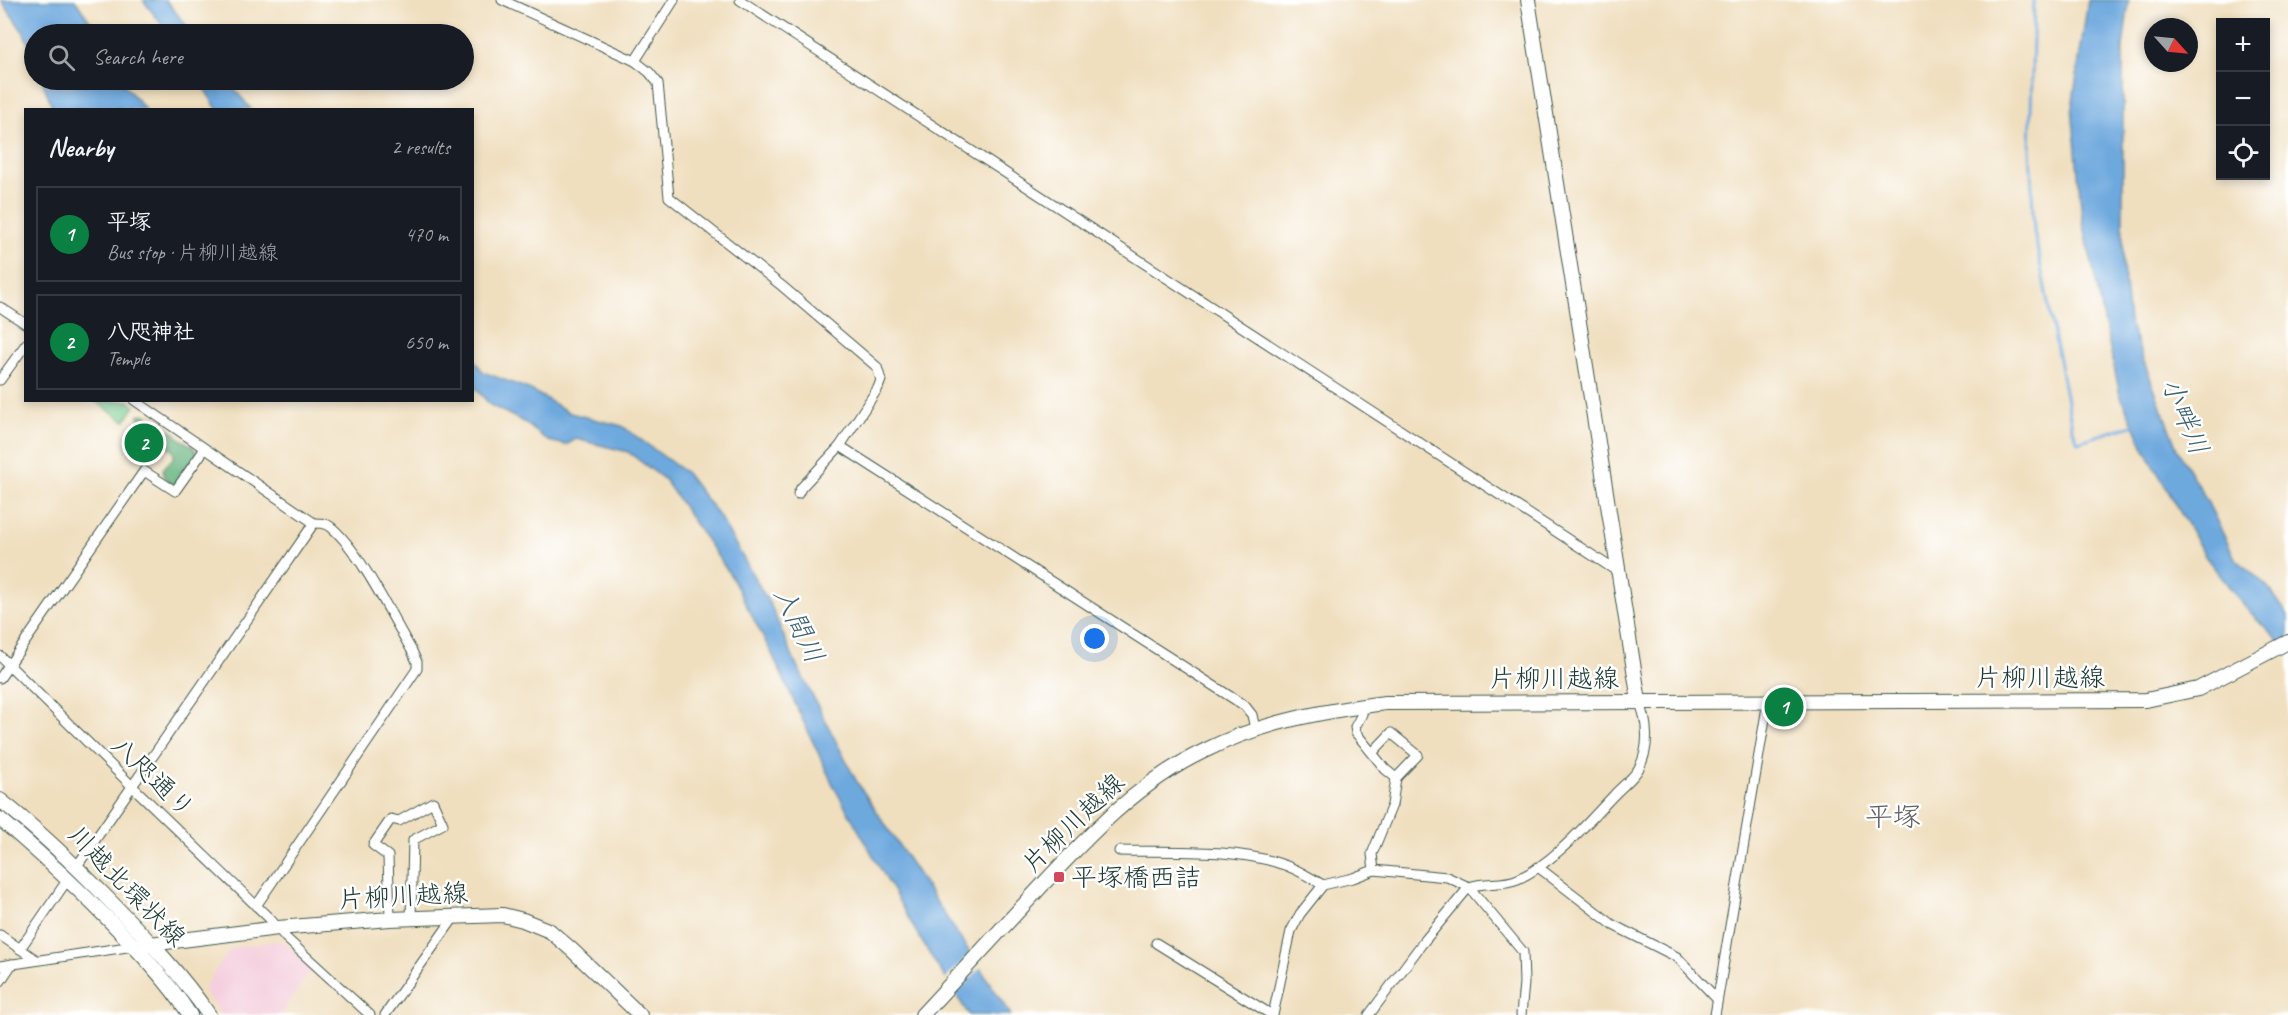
<!DOCTYPE html>
<meta charset="utf-8">
<style>
body{margin:0;font-family:Caveat,"Klee One",sans-serif;background:#242831;color:#f1f3f6}
.controls{position:absolute;right:18px;top:18px;display:grid;overflow:hidden;border-radius:0px;box-shadow:0 3px 9px #0003}
.controls button{width:54px;height:54px;display:grid;place-items:center;padding:0;border:0;border-bottom:2px solid #363941;background:#171b24;color:#f1f3f6;font:30px sans-serif}
.compass{position:absolute;left:2144px;top:18px;width:54px;height:54px;border-radius:50%;background:#171b24;box-shadow:0 3px 9px #0003;rotate:117deg}
.you{position:absolute;left:1095px;top:639px;width:21px;height:21px;margin:-15px;border:4px solid #fff;border-radius:50%;background:#1a73e8;box-shadow:0 0 0 9px #1a73e833}
.badge{display:grid;place-items:center;width:39px;height:39px;border-radius:50%;background:#0b8043;color:#fff;font-size:20px;font-weight:700}
.pin{position:absolute;translate:-50% -50%;border:3px solid #fff;box-shadow:0 2px 6px #0006}
.list{margin:0;padding:0;list-style:none}
h2{display:flex;justify-content:space-between;align-items:center;height:78px;margin:0;padding:0 24px;font-size:26px}
h2 small{font-size:20px;font-weight:400;color:#9ea1a6}
.list li{display:grid;grid-template-columns:39px 1fr auto;gap:18px;align-items:center;box-sizing:border-box;height:96px;margin:0 12px 12px;padding:0 12px;border:2px solid #363941;border-radius:0px}
.list b{display:block;font-size:22px;white-space:nowrap}
.list p{margin:0;font-size:20px;white-space:nowrap;color:#9ea1a6}
.list em{font-size:20px;font-style:normal;color:#9ea1a6}
.icon{flex:none;width:33px;height:33px;fill:none;stroke:currentColor;stroke-width:2;stroke-linecap:round;stroke-linejoin:round}
.map{position:relative;flex:none;width:2288px;height:1015px;overflow:hidden}
.search{position:absolute;background:#171b24;box-shadow:0 3px 9px #0003;left:24px;top:24px;width:450px;height:66px;display:flex;align-items:center;gap:15px;box-sizing:border-box;padding:0 21px;border-radius:33px;color:#9ea1a6;font-size:22px}
.panel{position:absolute;background:#171b24;box-shadow:0 3px 9px #0003;left:24px;top:108px;width:450px;height:294px;border-radius:0px}
.map>svg:first-child{display:block}
.built{fill:#f4cfdd}
.green{fill:#78cd90;stroke:#4c8562;stroke-width:1.5}
.forest{fill:#62b07a;stroke:#407657;stroke-width:1.5}
.water{fill:#6ea9de;stroke:#467389;stroke-width:1.5}
.pier{fill:#f0dfbf}
.lines{fill:none;stroke-linecap:round;stroke-linejoin:round}
.stream{stroke:#6ea9de;stroke-width:3}
.street-casing{stroke:#3e5549;stroke-width:11}
.secondary-casing{stroke:#3e5549;stroke-width:16}
.street{stroke:#fff;stroke-width:9}
.secondary{stroke:#fff;stroke-width:14}
.poi-dot{fill:#d1495b;stroke:#fff;stroke-width:2}
.labels{text-anchor:middle;dominant-baseline:central;stroke-width:5;stroke-linejoin:round;paint-order:stroke}
.street-label{font-size:26px;fill:#1f3d34;stroke:#fff}
.poi-label{font-size:26px;fill:#1f3d34;stroke:#fff;text-anchor:start}
.water-label{font-size:27px;font-style:italic;fill:#3b6370;stroke:#fff}
.quarter-label{font-size:28px;fill:#626263;stroke:#fff}
</style>
<div class="map">
<svg width="2288" height="1015" viewBox="0 0 2288 1015">
<rect width="100%" height="100%" fill="#fff"/>
<filter id="ink" filterUnits="userSpaceOnUse"><feTurbulence type="fractalNoise" baseFrequency=".0167" numOctaves="2"/><feDisplacementMap in="SourceGraphic" scale="12" xChannelSelector="R" yChannelSelector="G"/><feConvolveMatrix kernelMatrix="1 2 1 2 8 2 1 2 1" color-interpolation-filters="sRGB"/></filter>
<filter id="wash" filterUnits="userSpaceOnUse"><feTurbulence type="fractalNoise" baseFrequency=".008" numOctaves="4" result="noise"/><feDisplacementMap in="SourceGraphic" scale="24" xChannelSelector="R" yChannelSelector="G"/><feGaussianBlur stdDeviation="1.35" result="paint"/><feColorMatrix in="noise" values="0 0 0 0 0 0 0 0 0 0 0 0 0 0 0 0 0 1.4 0 .05"/><feComposite in="paint" operator="in"/></filter>
<g filter="url(#wash)">
<rect width="100%" height="100%" fill="#f0dfbf"/>
<!-- built -->
<polygon class="built" points="282,940 313,968 280,1015 221,1015 203,989 231,948"/>
<!-- green -->
<polygon class="green" points="95,401 128,401 135,406 125,421"/>
<!-- forest -->
<path class="forest" d="M144,414L175,433L177,436C184,443 194,443 197,454L176,484H170L164,476L163,469L174,457L173,449L164,448L148,433L142,430V423L139,418V415Z"/>
<!-- water -->
<g class="water">
<polygon points="1,0 75,0 99,34 34,34 34,60 24,33"/>
<polygon points="143,0 166,0 193,34 169,34"/>
<polygon points="2088,0 2129,0 2123,48 2123,266 2129,322 2177,449 2207,501 2235,558 2269,588 2288,615 2288,650 2245,607 2205,556 2146,452 2120,395 2082,217 2072,108"/>
<polygon points="42,80 120,80 145,109 53,109"/>
<polygon points="199,80 227,80 251,109 217,109"/>
<polygon points="472,357 483,372 531,390 570,413 622,426 686,473 719,516 772,608 794,660 857,782 1011,1015 969,1015 921,940 834,787 773,656 731,576 665,480 628,452 576,439 566,445 548,441 524,422 490,405 473,385"/>
</g>
<!-- pier -->
<polygon class="pier" points="972,951 982,966 954,996 944,981"/>
<g class="lines">
<!-- stream -->
<polyline class="stream" points="2034,0 2030,150 2034,231 2072,427 2078,442 2135,424"/>
</g>
</g>
<g filter="url(#ink)">
<g class="lines">
<!-- street casing -->
<g class="street-casing">
<g id="street">
<polyline points="502,0 635,61 649,72 658,83 669,197 782,286 877,367 881,380 878,388 840,446 801,488 798,494"/>
<polyline points="740,0 1618,572"/>
<polyline points="635,61 674,0"/>
<polyline points="0,307 26,324"/>
<polyline points="0,380 26,344"/>
<polyline points="840,446 1245,706 1252,715 1255,729"/>
<polyline points="0,656 132,786 271,920 286,938 370,1015"/>
<polyline points="0,678 144,471 175,491 204,450"/>
<polyline points="1373,752 1391,733 1418,755 1396,778"/>
<path d="M1119,851C1169,852 1235,848 1281,864C1296,868 1309,877 1323,885L1353,878L1374,870L1372,854L1392,805L1396,778L1385,769L1356,733L1355,727L1362,714V706"/>
<polyline points="77,866 314,523 134,400"/>
<polyline points="1538,867 1613,925 1677,957 1716,998"/>
<polyline points="1374,870 1447,877 1469,887 1523,952 1524,983 1521,1015"/>
<path d="M256,906L417,669V662L412,651C392,617 360,551 331,527C326,523 321,523 314,523"/>
<polyline points="390,919 388,856 373,845 391,819 399,821 433,802 443,824 413,840 411,919"/>
<polyline points="0,935 35,959"/>
<polyline points="1156,943 1272,1015"/>
<polyline points="20,949 68,879"/>
<polyline points="0,966 134,946"/>
<polyline points="0,982 12,964"/>
<polyline points="385,1015 455,916"/>
<polyline points="1273,1015 1291,931 1300,914 1323,885"/>
<path d="M1369,1015L1421,945L1469,887C1485,881 1502,886 1518,879C1554,863 1588,822 1614,795C1622,786 1634,778 1639,768C1650,748 1648,721 1639,701"/>
<polyline points="1715,1015 1768,701"/>
</g>
</g>
<!-- secondary casing -->
<g class="secondary-casing">
<g id="secondary">
<polyline points="1528,0 1639,701"/>
<path d="M0,800C40,831 76,866 112,903C147,939 181,974 209,1015"/>
<path d="M0,819C38,851 74,885 109,920C138,950 167,980 190,1015"/>
<polyline points="134,946 278,928 390,919 503,915 523,920 550,931 572,950 640,1015"/>
<path d="M922,1015C959,975 996,935 1033,895C1085,839 1136,783 1206,750C1262,722 1324,711 1385,703L2146,700L2198,689L2288,642"/>
</g>
</g>
<!-- street -->
<use href="#street" class="street"/>
<!-- secondary -->
<use href="#secondary" class="secondary"/>
</g>
</g>
<!-- markers -->
<rect class="poi-dot" x="1053" y="871" width="12" height="12" rx="3"/>
<g class="labels">
<!-- street labels -->
<g class="street-label">
<text x="2040" y="677">片柳川越線</text>
<text x="1554" y="678">片柳川越線</text>
<text transform="translate(153 777) rotate(44)">八咫通り</text>
<text transform="translate(1073 823) rotate(-44)">片柳川越線</text>
<text transform="translate(127 886) rotate(46)">川越北環状線</text>
<text transform="translate(403 896) rotate(-3)">片柳川越線</text>
</g>
<!-- poi labels -->
<g class="poi-label">
<text x="1071" y="877">平塚橋西詰</text>
</g>
<!-- water labels -->
<g class="water-label">
<text transform="translate(2185 416) rotate(67)">小畔川</text>
<text transform="translate(799 625) rotate(64)">入間川</text>
</g>
<!-- quarter labels -->
<g class="quarter-label">
<text x="1893" y="816">平塚</text>
</g>
</g>
</svg>
<div class="controls">
<button>+</button>
<button>−</button>
<button><svg class="icon" aria-label="locate" viewBox="0 0 24 24"><circle cx="12" cy="12" r="6"/><path d="M12 2v4M12 18v4M2 12h4M18 12h4"/></svg></button>
</div>
<svg class="compass" viewBox="-18 -18 36 36"><path d="M0-13l5 13h-10z" fill="#e53935"/><path d="M0 13l5-13h-10z" fill="#9ea1a6"/></svg>
<div class="you"></div>
<div class="pin badge" style="left:1784px;top:707px">1</div>
<div class="pin badge" style="left:144px;top:443px">2</div>
<div class="search"><svg class="icon" aria-label="search" viewBox="0 0 24 24"><circle cx="10" cy="10" r="6"/><path d="M15 15l6 6"/></svg>Search here</div>
<section class="panel">
<h2>Nearby<small>2 results</small></h2>
<ul class="list">
<li><span class="badge">1</span><div><b>平塚</b><p>Bus stop · 片柳川越線</p></div><em>470 m</em></li>
<li><span class="badge">2</span><div><b>八咫神社</b><p>Temple</p></div><em>650 m</em></li>
</ul>
</section>
</div>
